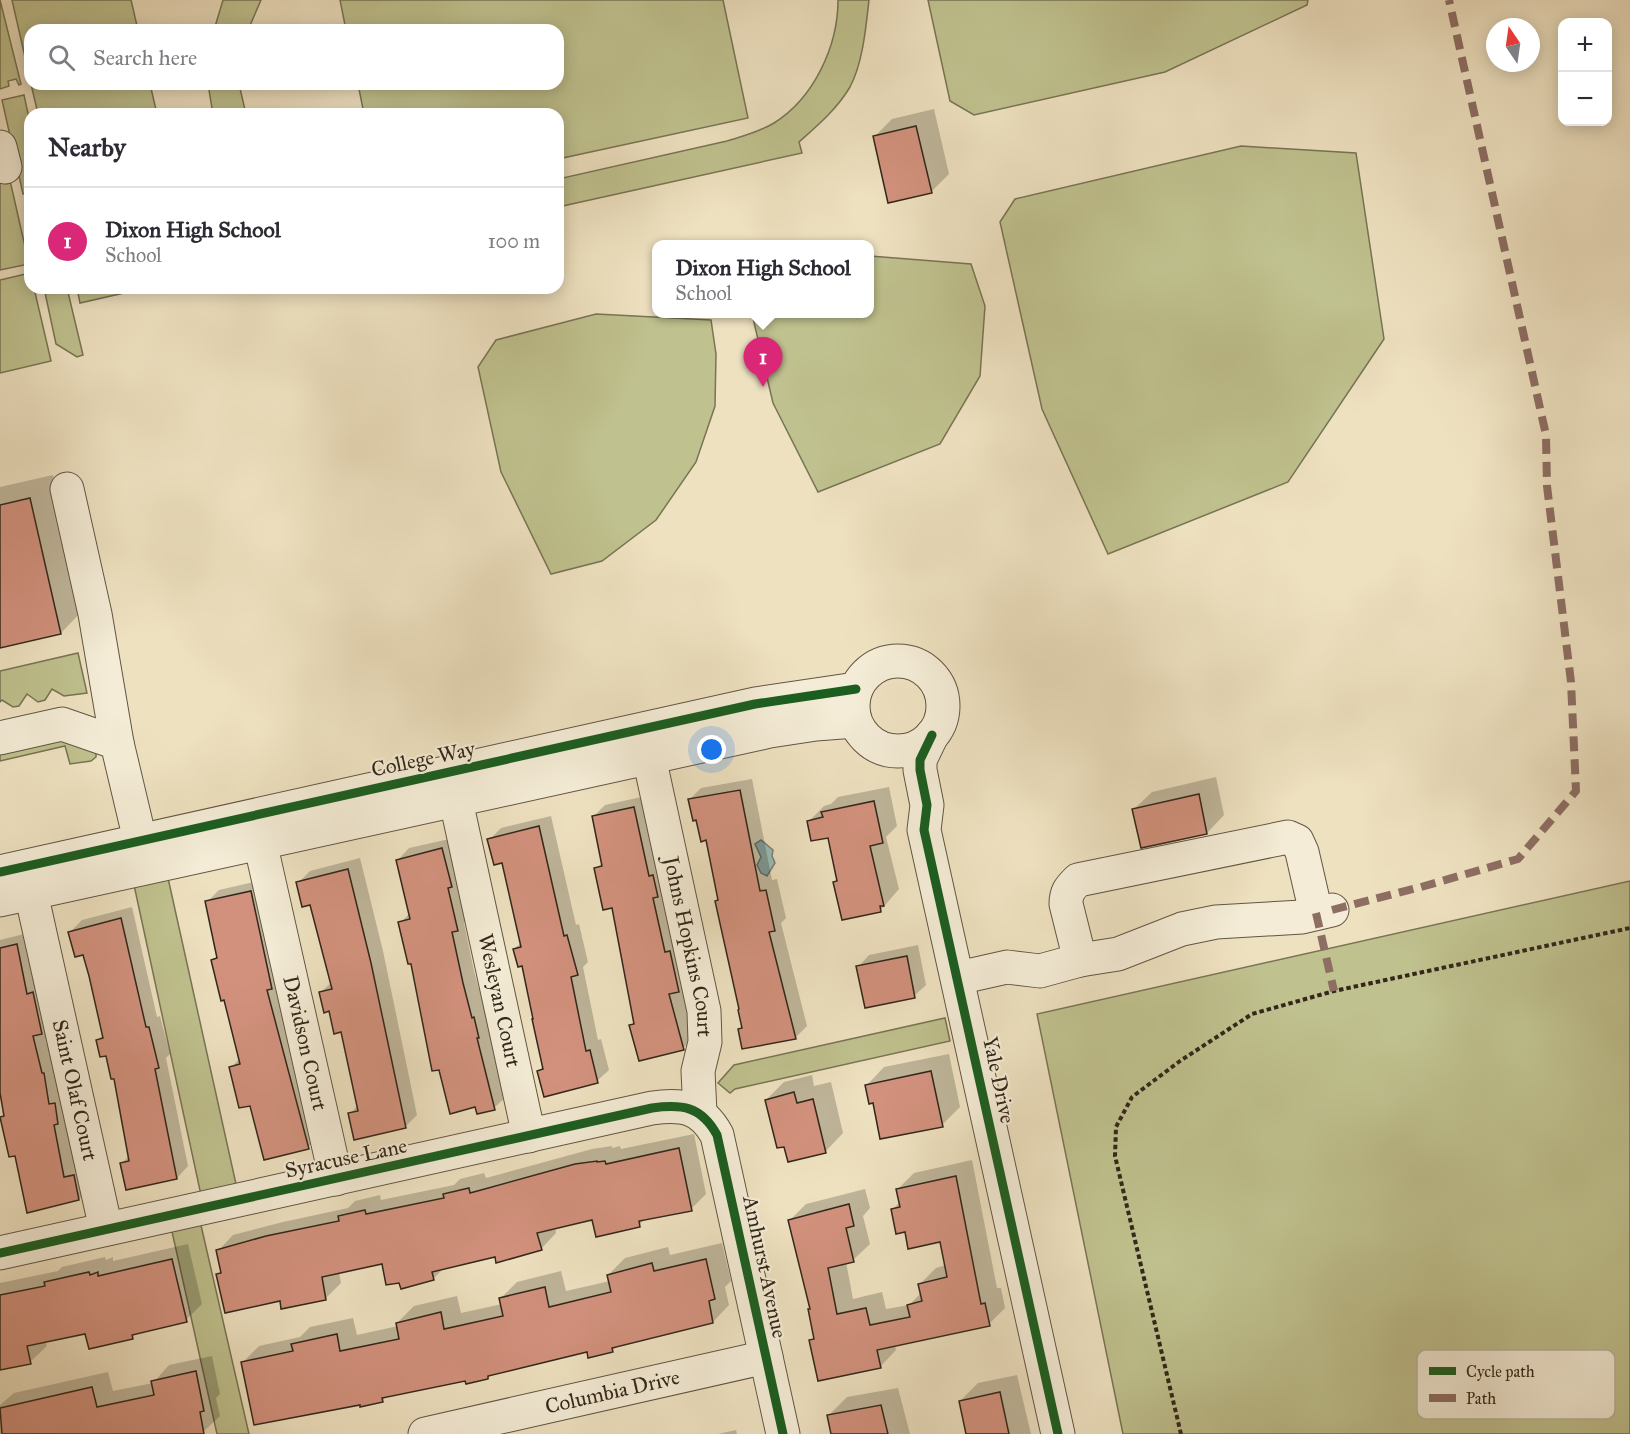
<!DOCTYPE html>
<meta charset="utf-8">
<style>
body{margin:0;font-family:"IM FELL Great Primer",serif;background:#f7f7f7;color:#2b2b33}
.controls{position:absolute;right:18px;top:18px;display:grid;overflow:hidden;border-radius:12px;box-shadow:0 3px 15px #0003}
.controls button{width:54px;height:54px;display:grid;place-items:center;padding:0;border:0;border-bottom:2px solid #e1e1e2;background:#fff;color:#2b2b33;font:30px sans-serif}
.compass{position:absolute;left:1486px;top:18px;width:54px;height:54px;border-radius:50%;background:#fff;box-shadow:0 3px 15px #0003;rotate:347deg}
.you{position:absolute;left:712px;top:750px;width:21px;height:21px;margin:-15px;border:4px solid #fff;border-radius:50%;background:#1a73e8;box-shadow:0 0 0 9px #1a73e833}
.badge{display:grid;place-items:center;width:39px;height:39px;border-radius:50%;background:#db2777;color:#fff;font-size:20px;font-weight:700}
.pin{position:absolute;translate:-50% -50px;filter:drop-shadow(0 2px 3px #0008)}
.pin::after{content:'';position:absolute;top:32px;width:21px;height:18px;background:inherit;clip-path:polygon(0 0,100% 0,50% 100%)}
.popup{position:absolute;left:652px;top:240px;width:222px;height:78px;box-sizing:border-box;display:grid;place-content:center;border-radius:12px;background:#fff;filter:drop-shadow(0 2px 4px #0005);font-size:20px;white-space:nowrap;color:#7c7c81}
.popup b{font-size:22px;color:#2b2b33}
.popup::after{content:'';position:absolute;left:50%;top:100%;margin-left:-12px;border:12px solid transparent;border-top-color:#fff}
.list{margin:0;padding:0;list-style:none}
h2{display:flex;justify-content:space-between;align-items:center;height:78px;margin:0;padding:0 24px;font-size:26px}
h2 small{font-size:20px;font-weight:400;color:#7c7c81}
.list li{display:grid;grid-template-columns:39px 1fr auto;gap:18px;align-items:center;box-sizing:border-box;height:108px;padding:0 24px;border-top:2px solid #e1e1e2}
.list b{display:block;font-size:22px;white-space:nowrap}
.list p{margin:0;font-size:20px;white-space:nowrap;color:#7c7c81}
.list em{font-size:20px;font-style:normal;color:#7c7c81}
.icon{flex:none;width:33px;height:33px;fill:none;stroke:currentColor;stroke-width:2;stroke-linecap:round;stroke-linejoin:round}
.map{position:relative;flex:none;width:1630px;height:1434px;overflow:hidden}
.search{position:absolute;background:#fff;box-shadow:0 3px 15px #0003;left:24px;top:24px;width:540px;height:66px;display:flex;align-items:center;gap:15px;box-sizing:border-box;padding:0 21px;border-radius:18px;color:#7c7c81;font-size:22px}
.panel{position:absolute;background:#fff;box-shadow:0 3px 15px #0003;left:24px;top:108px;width:540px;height:186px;border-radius:18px}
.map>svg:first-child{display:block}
.green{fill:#bfc18e;stroke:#787454;stroke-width:1.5}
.water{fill:#9abcb7;stroke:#708078;stroke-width:1.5}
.shadow{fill:#0003}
.building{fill:#d2917d;stroke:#32271a;stroke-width:1.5}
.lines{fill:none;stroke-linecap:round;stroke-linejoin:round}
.minor-casing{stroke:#615644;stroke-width:35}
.path{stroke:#32271a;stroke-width:4;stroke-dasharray:4.5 3;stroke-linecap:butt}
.minor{stroke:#f4ecd6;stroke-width:33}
.quiet{stroke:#8d6e63;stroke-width:8;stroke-dasharray:15 8;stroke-linecap:butt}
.cycleway-casing{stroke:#f4ecd6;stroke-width:13}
.cycleway{stroke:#1b5e20;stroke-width:9}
.labels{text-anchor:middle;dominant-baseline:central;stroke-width:4.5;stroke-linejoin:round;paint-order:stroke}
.street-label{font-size:21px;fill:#32271a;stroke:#f4ecd6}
.key{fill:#f4ecd6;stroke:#bab19e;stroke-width:1.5}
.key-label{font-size:16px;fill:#32271a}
</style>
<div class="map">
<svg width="1630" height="1434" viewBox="0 0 1630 1434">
<rect width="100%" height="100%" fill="#eee1c0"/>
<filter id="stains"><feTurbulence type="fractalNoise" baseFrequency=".00333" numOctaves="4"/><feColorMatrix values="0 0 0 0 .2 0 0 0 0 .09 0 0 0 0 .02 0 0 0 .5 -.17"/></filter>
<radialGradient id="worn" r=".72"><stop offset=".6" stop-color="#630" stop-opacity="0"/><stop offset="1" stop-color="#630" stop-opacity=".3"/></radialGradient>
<!-- green -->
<g class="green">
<polygon points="0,0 21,84 19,85 16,79 8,81 9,86 0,89"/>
<polygon points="12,0 131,0 138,30 30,30 30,79"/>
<polygon points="223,0 261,0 248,30 214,30"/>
<polygon points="340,0 723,0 748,118 558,159 558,114 364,114 358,84 558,84 558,30 346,30"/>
<path d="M838,0H869C866,26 863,63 850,87C837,109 818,125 799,142L802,153L558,207V179L727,141C743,136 759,132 774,123C814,98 838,46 838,0Z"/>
<polygon points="928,0 1308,0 1307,5 1165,72 974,115 950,101"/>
<polygon points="31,84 150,84 157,114 38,114"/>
<polygon points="208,84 239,84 246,114 213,114"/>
<polygon points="24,95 30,123 30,193 23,194 2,100"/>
<polygon points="1241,146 1356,153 1384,339 1288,482 1108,554 1042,409 1000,222 1015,199"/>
<polygon points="9,176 29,264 0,270 0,178"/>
<polygon points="870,256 971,264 985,306 980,376 940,444 818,492 773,403 752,314 870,314"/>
<polygon points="30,273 30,288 34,288 51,361 0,373 0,280"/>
<polygon points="44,288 67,288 83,355 77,357 56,344"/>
<polygon points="77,288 146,288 80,303"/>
<polygon points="596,314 711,320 716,354 715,406 696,462 656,520 602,561 551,574 501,472 478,367 496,340"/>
<polygon points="78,653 87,693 64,696 52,689 45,700 38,702 27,694 19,706 13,707 2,700 0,702 0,671"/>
<polygon points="57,738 96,750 96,757 91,761 70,764 65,746 0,761 0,751"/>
<polygon points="168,878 236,1184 201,1195 134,885"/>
<polygon points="1630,881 1630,1434 1123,1434 1037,1014"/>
<polygon points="945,1018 950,1041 735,1089 730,1093 718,1083 734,1065"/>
<polygon points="200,1221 249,1434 217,1434 171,1227"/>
</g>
<!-- water -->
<polygon class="water" points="761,840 773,850 772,856 775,863 767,876 761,873 757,865 761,857 755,844"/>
<!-- shadow -->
<g class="shadow">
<polygon points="934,109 949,174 931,192 874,137 892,119"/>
<polygon points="53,475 84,609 61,633 0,647 0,487"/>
<polygon points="1216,777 1224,815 1207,833 1134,809 1152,792"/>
<polygon points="752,779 772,880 777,879 786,918 781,923 807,1026 795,1038 740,1029 743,1026 741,1009 716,901 719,898 707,839 689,800 701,788"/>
<polygon points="889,787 897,826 886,837 899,889 880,911 835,882 838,879 830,836 809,821 824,806 831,804 838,797"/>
<polygon points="646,796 690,979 682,987 695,1037 683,1048 631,1026 635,1021 613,906 596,869 603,862 593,817 605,805"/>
<polygon points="551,816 576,925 579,924 588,962 583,967 598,1040 601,1039 609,1070 597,1081 539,1071 544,1066 523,964 514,949 522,942 503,861 489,840 501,828"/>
<polygon points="454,838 469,918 464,923 474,971 484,1007 486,1007 490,1025 488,1026 506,1097 494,1108 412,962 400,923 410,913 398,860 409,848"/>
<polygon points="360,858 383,951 417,1115 405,1127 350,1114 358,1105 342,1030 321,992 332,982 311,903 298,883 310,871"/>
<polygon points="263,880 320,1136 308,1147 252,1104 231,1068 240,1058 225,998 213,960 218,955 207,902 219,890"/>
<polygon points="132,907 157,1017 160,1016 170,1054 166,1058 188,1166 177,1178 121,1164 130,1155 116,1077 107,1054 97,1041 103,1035 84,953 70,932 82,920"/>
<polygon points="28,933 90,1187 79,1199 17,1154 2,1118 6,1114 0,1092 0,940"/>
<polygon points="918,945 926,985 914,996 858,967 869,955"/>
<polygon points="949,1054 960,1107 942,1125 867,1085 884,1067"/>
<polygon points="812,1075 814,1086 831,1082 843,1133 826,1151 789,1160 785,1145 766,1100 784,1082"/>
<polygon points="694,1134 706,1194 691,1209 646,1218 639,1225 593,1218 555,1227 556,1233 541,1249 496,1256 444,1268 433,1279 400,1281 383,1262 339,1272 341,1283 326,1298 281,1299 218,1274 222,1270 218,1251 233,1235 283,1222 348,1208 355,1201 380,1195 381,1200 454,1185 460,1179 484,1173 486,1178 592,1149 612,1146 612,1148 620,1146 621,1149"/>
<polygon points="972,1160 997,1288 1001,1288 1005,1308 989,1324 895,1345 896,1350 880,1367 811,1341 815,1336 812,1308 790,1220 806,1204 865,1189 870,1208 863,1216 870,1244 853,1260 846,1262 853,1299 882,1292 886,1309 909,1305 922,1292 920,1284 936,1268 946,1265 941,1240 906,1230 893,1209 900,1202 897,1190 914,1173"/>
<polygon points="722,1243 731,1281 725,1287 729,1305 713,1322 617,1346 612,1351 588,1351 492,1374 488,1378 466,1379 388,1395 382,1401 242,1363 259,1346 300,1337 310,1327 353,1318 357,1335 398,1326 397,1323 414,1306 457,1296 461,1313 502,1304 501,1298 517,1282 561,1271 566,1291 610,1281 608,1275 625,1258 668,1247 670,1255"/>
<polygon points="188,1244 202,1304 186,1320 138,1332 133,1337 86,1332 45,1340 47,1346 30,1362 0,1369 0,1283 58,1271 62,1267 105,1257 106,1260 113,1257 113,1261"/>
<polygon points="212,1356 220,1394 216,1398 220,1416 203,1432 0,1434 0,1405 14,1393 108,1372 113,1391 153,1383 169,1365"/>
<polygon points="1017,1375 1031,1434 967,1434 960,1401 978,1383"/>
<polygon points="898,1388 910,1434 833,1434 829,1415 847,1397"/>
<polygon points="736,1430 737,1434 718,1434"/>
</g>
<!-- building -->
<g class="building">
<polygon points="916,126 932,193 888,203 873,136"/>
<polygon points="30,498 61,634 0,648 0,505"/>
<polygon points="740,790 760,891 766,890 775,931 769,932 796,1039 742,1049 738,1029 742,1028 738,1010 739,1009 715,901 718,900 706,840 701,842 696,820 693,821 688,799"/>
<polygon points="1199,794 1207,834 1141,848 1132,809"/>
<polygon points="874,801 883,843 870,846 884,906 880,906 881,912 842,920 833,882 837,881 828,838 811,841 807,821 823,817 821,812"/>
<polygon points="634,807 649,876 653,875 658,897 653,898 665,952 670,951 679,992 669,994 684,1050 639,1061 629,1025 634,1024 612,908 603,910 594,868 602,866 592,816"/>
<polygon points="539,826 564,936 567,935 578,975 571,977 586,1051 590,1050 598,1083 544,1097 537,1071 543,1069 532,1019 533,1019 522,966 518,967 513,949 521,947 502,863 494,865 487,839"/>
<polygon points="442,848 452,887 448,888 458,931 452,932 463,983 472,1018 474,1017 479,1038 477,1038 495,1110 477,1114 475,1107 450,1114 439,1070 432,1071 411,964 408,964 398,922 410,919 396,860"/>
<polygon points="348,869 371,963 406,1128 354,1140 348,1113 358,1111 341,1032 334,1034 329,1011 324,1013 319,992 332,989 310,905 302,907 296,882"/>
<polygon points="251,891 272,989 267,990 309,1149 264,1160 250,1106 239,1108 229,1067 240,1064 224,1000 221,1001 211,960 217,958 205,901"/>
<polygon points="121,918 146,1027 149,1027 159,1068 155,1069 177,1179 126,1190 120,1163 129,1161 114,1079 111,1079 106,1056 100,1057 96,1040 103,1038 89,976 83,955 75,957 68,932"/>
<polygon points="17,944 27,994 33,992 42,1034 33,1036 42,1073 44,1073 49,1104 55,1103 58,1124 54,1125 64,1177 74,1175 79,1200 27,1213 15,1156 9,1157 0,1117 4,1116 0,1093 0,948"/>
<polygon points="907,956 915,998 865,1008 856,966"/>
<polygon points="931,1071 943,1127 880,1139 873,1103 869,1104 865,1085"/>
<polygon points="794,1092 797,1103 813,1099 826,1153 788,1162 784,1147 777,1148 765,1100"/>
<polygon points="679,1148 692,1211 639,1221 640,1227 596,1237 592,1220 537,1233 542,1250 496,1263 495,1257 432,1272 434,1280 401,1289 399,1283 386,1285 382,1264 322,1277 326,1300 281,1309 280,1301 225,1313 216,1274 221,1273 216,1250 266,1236 339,1221 338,1216 365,1210 366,1214 444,1198 443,1194 469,1188 470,1193 575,1164 597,1161 597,1162 605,1161 606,1164"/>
<polygon points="956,1176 981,1304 985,1303 990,1326 877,1350 881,1368 818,1381 809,1340 814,1339 808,1309 810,1309 788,1220 849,1204 854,1226 846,1228 854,1262 828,1268 837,1314 866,1308 870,1325 910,1317 907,1305 922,1301 918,1284 947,1277 940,1242 908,1249 905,1232 896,1234 891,1209 900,1207 896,1189"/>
<polygon points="172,1259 187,1322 132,1335 133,1339 89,1349 85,1334 27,1346 31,1364 0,1370 0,1295 45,1286 44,1282 89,1272 90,1275 98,1272 98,1276"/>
<polygon points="706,1259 715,1299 709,1301 713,1323 612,1348 613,1352 588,1358 587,1352 488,1376 488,1379 466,1384 465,1381 382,1398 383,1402 360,1407 360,1405 254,1425 241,1362 293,1351 291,1344 337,1334 340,1351 399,1339 396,1323 441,1312 444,1329 503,1316 499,1298 545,1287 549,1307 611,1292 607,1275 652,1263 654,1271"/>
<polygon points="196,1371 204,1411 200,1412 204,1434 2,1434 0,1408 92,1387 97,1407 154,1395 151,1381"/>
<polygon points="1000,1392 1009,1434 966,1434 959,1401"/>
<polygon points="881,1405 888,1434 831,1434 827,1415"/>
</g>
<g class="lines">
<!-- minor casing -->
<g class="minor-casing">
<g id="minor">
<polyline points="0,147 5,167"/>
<polyline points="67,489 95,614 117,743"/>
<circle cx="898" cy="706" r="45"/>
<polyline points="932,735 920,760 920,770 927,805 924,830 1058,1434"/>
<polyline points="0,738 62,724 117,743 140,840 124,853"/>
<path id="s1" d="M649,757L704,1011L705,1042L698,1071L700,1113"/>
<path id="s2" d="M456,801L529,1136"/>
<path id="s3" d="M260,842L336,1179"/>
<polyline points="0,872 755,704 856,689"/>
<path id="s4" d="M31,893L106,1229"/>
<polyline points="0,900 770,731 816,724 855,721"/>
<path d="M1080,960L1066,904C1066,892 1070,888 1078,880L1288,837L1297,841L1302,852L1316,913"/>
<polyline points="958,978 1007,967 1040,971 1080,960 1118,954 1182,929 1216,922 1302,917 1332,910"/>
<path d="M0,1253L652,1108C682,1104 701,1106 717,1135L783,1434"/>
<path id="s5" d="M425,1434L766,1357"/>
</g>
</g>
<!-- path -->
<polyline class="path" points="1181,1434 1115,1156 1116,1127 1132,1097 1180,1061 1252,1014 1334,991 1630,928"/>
<!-- minor -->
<use href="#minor" class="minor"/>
<!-- quiet -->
<g class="quiet">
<polyline points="1332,910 1421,887 1518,859 1576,791 1571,682 1547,486 1546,435 1449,0"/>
<polyline points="1316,913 1334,991"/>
</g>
<!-- cycleway casing -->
<g class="cycleway-casing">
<g id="cycleway">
<polyline points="932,735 920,760 920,770 927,805 924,830 1058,1434"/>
<polyline points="0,872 755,704 856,689"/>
<path d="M0,1253L652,1108C682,1104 701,1106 717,1135L783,1434"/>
</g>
</g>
<!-- cycleway -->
<use href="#cycleway" class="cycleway"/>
</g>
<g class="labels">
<!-- street labels -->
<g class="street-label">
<text transform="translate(423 759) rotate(-12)">College Way</text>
<text stroke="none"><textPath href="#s1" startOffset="194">Johns Hopkins Court</textPath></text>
<text stroke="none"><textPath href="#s2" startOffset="204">Wesleyan Court</textPath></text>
<text stroke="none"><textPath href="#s3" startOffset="206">Davidson Court</textPath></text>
<text transform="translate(999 1080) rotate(78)">Yale Drive</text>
<text stroke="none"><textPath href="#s4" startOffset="202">Saint Olaf Court</textPath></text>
<text transform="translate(346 1158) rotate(-12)">Syracuse Lane</text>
<text transform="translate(765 1267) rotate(78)">Amhurst Avenue</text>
<text stroke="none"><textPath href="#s5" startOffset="192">Columbia Drive</textPath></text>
</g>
</g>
<!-- legend -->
<rect x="1417" y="1350" width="198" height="69" rx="9" class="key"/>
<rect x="1429" y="1367" width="27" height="8" fill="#1b5e20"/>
<rect x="1429" y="1394" width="27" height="8" fill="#8d6e63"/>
<g class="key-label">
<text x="1466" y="1377">Cycle path</text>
<text x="1466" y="1404">Path</text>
</g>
<rect width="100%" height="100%" filter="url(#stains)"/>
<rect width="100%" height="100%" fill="url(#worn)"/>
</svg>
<div class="controls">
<button>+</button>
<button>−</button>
</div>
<svg class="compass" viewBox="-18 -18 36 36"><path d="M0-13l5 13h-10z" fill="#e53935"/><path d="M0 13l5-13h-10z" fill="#7c7c81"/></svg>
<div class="you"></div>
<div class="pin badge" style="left:763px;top:387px">1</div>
<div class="popup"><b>Dixon High School</b>School</div>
<div class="search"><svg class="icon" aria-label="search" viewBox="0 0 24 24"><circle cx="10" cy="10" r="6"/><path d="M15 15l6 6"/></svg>Search here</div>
<section class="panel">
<h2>Nearby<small></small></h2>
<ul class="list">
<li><span class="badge">1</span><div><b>Dixon High School</b><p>School</p></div><em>100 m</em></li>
</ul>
</section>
</div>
